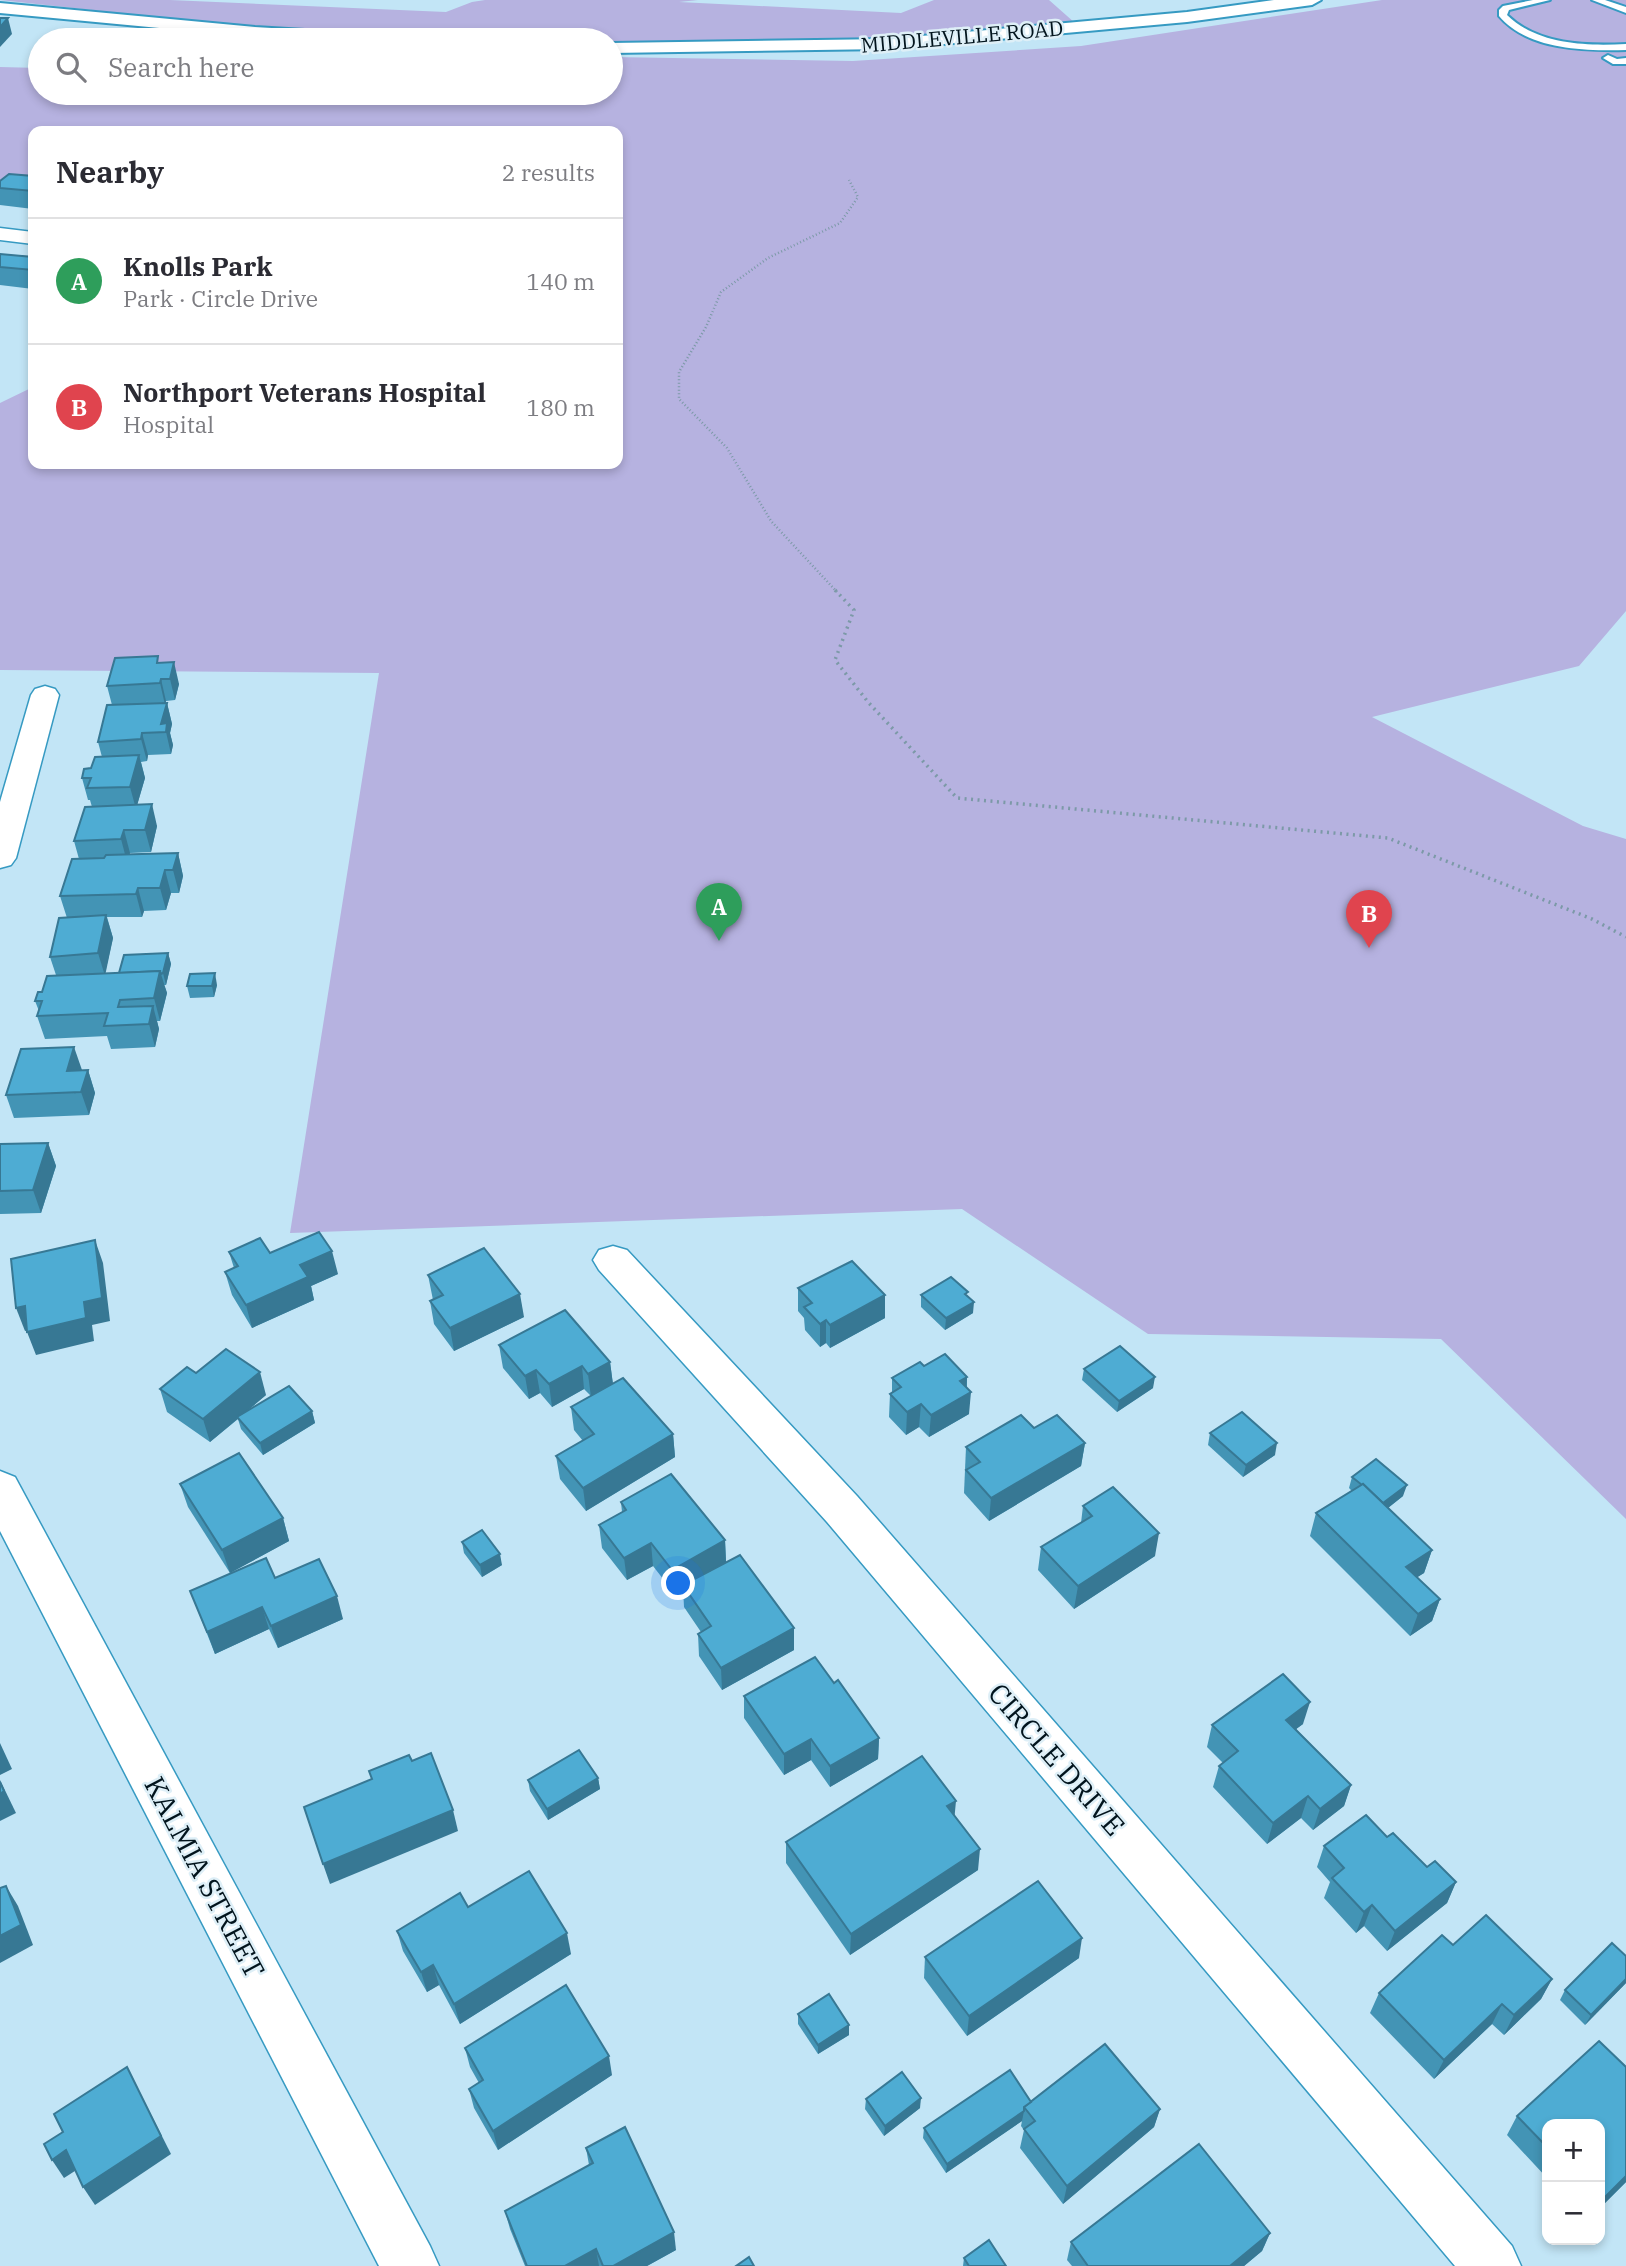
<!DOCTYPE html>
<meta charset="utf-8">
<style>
body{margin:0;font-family:"IBM Plex Serif",serif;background:#f7f7f7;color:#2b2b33}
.controls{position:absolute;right:21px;bottom:21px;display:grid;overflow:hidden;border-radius:14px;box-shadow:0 4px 10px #0003}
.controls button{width:63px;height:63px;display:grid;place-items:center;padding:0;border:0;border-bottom:2px solid #e1e1e2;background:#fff;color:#2b2b33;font:35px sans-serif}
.you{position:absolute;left:679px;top:1584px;width:24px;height:24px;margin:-18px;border:5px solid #fff;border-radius:50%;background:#1a73e8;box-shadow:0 0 0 10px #1a73e833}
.badge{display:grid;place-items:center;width:46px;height:46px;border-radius:50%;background:#844014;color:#fff;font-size:23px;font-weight:700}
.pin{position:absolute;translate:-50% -58px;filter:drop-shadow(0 2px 4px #0008)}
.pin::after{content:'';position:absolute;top:37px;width:24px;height:21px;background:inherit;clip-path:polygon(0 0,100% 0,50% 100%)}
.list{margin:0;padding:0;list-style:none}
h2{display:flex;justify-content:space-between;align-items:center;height:91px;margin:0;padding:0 28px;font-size:30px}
h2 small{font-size:23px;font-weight:400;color:#7c7c81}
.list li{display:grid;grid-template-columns:46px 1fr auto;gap:21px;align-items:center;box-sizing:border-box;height:126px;padding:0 28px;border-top:2px solid #e1e1e2}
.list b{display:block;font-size:26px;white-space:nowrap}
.list p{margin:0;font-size:23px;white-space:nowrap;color:#7c7c81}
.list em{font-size:23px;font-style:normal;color:#7c7c81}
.icon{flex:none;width:38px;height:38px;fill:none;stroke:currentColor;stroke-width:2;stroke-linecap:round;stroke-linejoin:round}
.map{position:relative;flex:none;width:1626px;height:2266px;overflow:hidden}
.search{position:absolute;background:#fff;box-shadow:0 4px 10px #0003;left:28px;top:28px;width:595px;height:77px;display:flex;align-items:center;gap:18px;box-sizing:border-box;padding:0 24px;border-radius:38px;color:#7c7c81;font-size:26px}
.panel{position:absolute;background:#fff;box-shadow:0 4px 10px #0003;left:28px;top:126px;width:595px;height:343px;border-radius:14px}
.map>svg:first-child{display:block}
.green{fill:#b6b2e0}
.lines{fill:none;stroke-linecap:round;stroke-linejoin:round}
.lane-casing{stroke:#369ac2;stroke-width:4}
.street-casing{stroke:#369ac2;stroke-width:3}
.secondary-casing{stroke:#369ac2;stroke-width:4}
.path-far1{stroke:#7c99a7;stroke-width:2.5;stroke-dasharray:1 2.5;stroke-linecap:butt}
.path{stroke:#7c99a7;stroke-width:3.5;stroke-dasharray:2 4.5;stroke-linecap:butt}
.lane{fill:#fff;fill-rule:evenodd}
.street{fill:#fff;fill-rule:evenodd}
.secondary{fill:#fff;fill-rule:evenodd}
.wall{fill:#4394b5}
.shaded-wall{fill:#377894}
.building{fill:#4eacd3;stroke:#377894;stroke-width:2}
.labels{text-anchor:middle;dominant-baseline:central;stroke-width:5;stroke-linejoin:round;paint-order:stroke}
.far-street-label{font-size:21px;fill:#02141d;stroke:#deeff7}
.near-street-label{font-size:28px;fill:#02141d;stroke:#deeff7}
</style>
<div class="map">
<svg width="1626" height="2266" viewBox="0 0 1626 2266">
<rect width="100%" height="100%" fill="#c2e5f6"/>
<!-- green -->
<g class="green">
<polygon points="0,0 170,0 446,12 472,2 485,0 698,0 679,2 901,13 934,0 1049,0 1075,23 880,41 611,44 611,40 460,40 256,28"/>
<polygon points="1382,0 1626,0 1626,611 1579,666 1372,717 1583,826 1626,839 1626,1519 1441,1339 1148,1334 962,1209 290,1233 379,673 0,670 0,403 33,387 33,464 618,464 618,131 33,131 33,194 0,188 0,67 40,68 40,93 611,93 611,57 853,61 1081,46"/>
</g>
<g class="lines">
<!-- lane casing -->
<g class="lane-casing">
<g id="lane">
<path d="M1533,0H1550L1509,10L1507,15C1538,45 1586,46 1626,44V50C1584,51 1528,50 1499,16V10L1503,6Z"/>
<polygon points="1592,0 1605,0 1626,7 1626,13"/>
<polygon points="1608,55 1617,59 1626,58 1626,64 1613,64 1603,58"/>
</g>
</g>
<!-- street casing -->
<g class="street-casing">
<g id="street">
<polygon points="0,228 33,232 33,244 0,240"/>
<polygon points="45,686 55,689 59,695 16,858 11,865 0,868 0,802 31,695 35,689"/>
<polygon points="613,1246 627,1250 857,1496 1512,2246 1521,2266 1455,2266 827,1522 599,1270 593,1260 599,1250"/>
<polygon points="0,1471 15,1477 430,2246 439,2266 379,2266 0,1531"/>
</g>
</g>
<!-- secondary casing -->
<g class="secondary-casing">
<g id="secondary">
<polygon points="1274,0 1321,0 1312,5 1187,22 888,49 611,53 611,43 888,39 1187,12"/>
<polygon points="0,3 255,27 388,35 397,40 255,37 0,13"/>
</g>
</g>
<!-- path-far1 -->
<polyline class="path-far1" points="837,592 771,521 727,448 679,399 679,372 706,327 721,292 768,258 840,223 858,197 849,180"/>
<!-- path -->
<polyline class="path" points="835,590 854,610 835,660 868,702 957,798 1388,838 1592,919 1626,937"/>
<!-- lane -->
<use href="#lane" class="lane"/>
<!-- street -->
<use href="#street" class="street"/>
<!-- secondary -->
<use href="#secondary" class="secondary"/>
</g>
<!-- wall -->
<g class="wall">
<polygon points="33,176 33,209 0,205 0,181"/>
<polygon points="0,254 33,257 33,289 0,285"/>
<polygon points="160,663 179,684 175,700 166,701 166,703 167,703 172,724 170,733 173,745 171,754 148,755 147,761 141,762 145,778 137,805 157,826 151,852 130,853 129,854 178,853 183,876 179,893 171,893 166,910 144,911 142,917 107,917 113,938 105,973 119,973 168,953 171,964 166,985 164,985 167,993 160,1021 157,1021 159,1029 155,1047 111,1049 107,1036 45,1039 37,1016 39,1011 35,1001 56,975 50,957 67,918 60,896 79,859 74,841 92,807 90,800 88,800 82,778 102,757 98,742 112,705 107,686"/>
<polygon points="217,985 214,997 190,998 187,986"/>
<polygon points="82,1070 88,1070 95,1093 89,1115 14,1118 6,1095"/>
<polygon points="48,1143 56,1166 41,1213 0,1214 0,1144"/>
<polygon points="229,1252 270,1253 338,1274 311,1286 314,1300 252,1328 232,1295 225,1272 234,1268"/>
<polygon points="428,1275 524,1317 454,1351 434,1324 430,1301 433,1300"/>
<polygon points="798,1288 885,1295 885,1318 830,1348 826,1343 820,1347 805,1330 804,1318 798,1311"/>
<polygon points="921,1295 968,1296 973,1313 945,1330 921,1307"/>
<polygon points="499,1345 610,1362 613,1384 673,1434 675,1457 586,1511 560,1479 556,1456 583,1441 574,1430 571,1407 591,1396 584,1389 552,1407 540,1393 529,1399 503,1368"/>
<polygon points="1084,1369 1153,1388 1117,1412 1082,1380"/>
<polygon points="196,1373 266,1395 245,1413 312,1411 315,1423 263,1455 241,1429 238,1419 210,1442 167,1412 160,1389"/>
<polygon points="967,1377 967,1387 969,1414 929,1437 919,1427 906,1435 889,1417 890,1394 892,1393 892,1378"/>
<polygon points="1034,1428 1085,1443 1081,1466 989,1521 964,1493 966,1447"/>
<polygon points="1210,1433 1275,1455 1243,1477 1208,1445"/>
<polygon points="1352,1477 1403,1496 1388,1508 1432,1550 1424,1573 1417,1577 1440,1599 1432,1621 1410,1636 1310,1536 1316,1513 1352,1491 1349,1488"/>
<polygon points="180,1484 283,1518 289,1541 230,1573 188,1507"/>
<polygon points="621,1502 725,1540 726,1562 794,1650 722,1690 699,1656 698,1634 701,1632 684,1607 683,1587 674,1593 653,1566 627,1580 602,1548 599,1525 622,1512"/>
<polygon points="1083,1506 1155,1556 1074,1609 1038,1570 1041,1547 1081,1523"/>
<polygon points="462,1542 502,1565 482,1577 464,1553"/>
<polygon points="275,1578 343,1619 278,1648 269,1629 215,1654 190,1591"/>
<polygon points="834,1683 879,1738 878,1759 830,1787 811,1760 784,1775 744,1718 744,1696"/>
<polygon points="1303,1724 1296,1729 1351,1785 1344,1806 1313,1830 1301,1818 1267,1844 1213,1787 1219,1766 1223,1763 1207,1747 1212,1725"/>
<polygon points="598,1778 600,1789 548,1820 530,1791 528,1780"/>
<polygon points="955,1816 978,1870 850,1955 786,1863 786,1842"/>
<polygon points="1387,1837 1427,1867 1456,1882 1447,1903 1387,1951 1364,1926 1356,1933 1324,1898 1330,1882 1317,1867 1324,1846"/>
<polygon points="468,1907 571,1954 460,2024 439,1985 427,1992 403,1951 397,1931"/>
<polygon points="1453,1945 1552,1979 1541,1999 1504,2035 1492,2024 1434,2079 1370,2013 1379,1993"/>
<polygon points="1626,1956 1626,1983 1585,2025 1560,2000 1565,1990"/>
<polygon points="925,1957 1079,1958 967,2036 924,1978"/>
<polygon points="798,2014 849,2025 849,2035 818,2054 798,2024"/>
<polygon points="1599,2041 1626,2067 1626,2182 1600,2208 1600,2124 1547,2124 1547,2178 1507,2135 1517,2116"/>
<polygon points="465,2048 612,2075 498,2150 474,2108 469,2089 479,2083 470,2067"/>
<polygon points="866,2099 920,2108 884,2136 865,2109"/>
<polygon points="1031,2102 1160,2109 1154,2127 1063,2204 1020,2148 1024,2130 1021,2126 1022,2121 946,2173 923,2138 924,2128"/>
<polygon points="586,2148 676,2250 647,2266 525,2266 510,2229 505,2211 589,2165"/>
<polygon points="1270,2233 1262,2251 1244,2266 1072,2266 1067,2260 1071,2242"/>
<polygon points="964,2258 1006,2266 963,2266"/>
</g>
<!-- shaded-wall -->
<g class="shaded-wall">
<polygon points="8,18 12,34 0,47 0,27"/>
<polygon points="174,662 179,684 175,700 170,679"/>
<polygon points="161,679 166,701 165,705 160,683"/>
<polygon points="167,703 172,724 170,733 173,745 171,754 166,732 161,724"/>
<polygon points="142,733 148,755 147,761 141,739"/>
<polygon points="139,755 145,778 136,809 130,787"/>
<polygon points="152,804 157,826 151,852 145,830"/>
<polygon points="124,830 130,853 127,862 121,839"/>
<polygon points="178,853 183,876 179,893 173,870"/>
<polygon points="165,870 171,893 166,910 160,888"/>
<polygon points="138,888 144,911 142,917 136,894"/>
<polygon points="106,915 113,938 105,976 98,953"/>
<polygon points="168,953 171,964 166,985 163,973"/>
<polygon points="160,971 167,993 160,1021 154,998"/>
<polygon points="215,973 217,985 214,997 212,986"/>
<polygon points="153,1006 159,1029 155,1047 149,1024"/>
<polygon points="74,1047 82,1070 75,1094 67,1071"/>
<polygon points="88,1070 95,1093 89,1115 81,1092"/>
<polygon points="48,1143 56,1166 41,1213 33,1190"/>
<polygon points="95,1240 103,1263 110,1321 92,1325 94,1341 36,1355 27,1332 84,1302"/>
<polygon points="332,1251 338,1274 311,1286 314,1300 252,1328 246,1305 300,1265"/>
<polygon points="520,1294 524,1317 454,1351 450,1328"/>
<polygon points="885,1295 885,1318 830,1348 830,1325"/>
<polygon points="974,1302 973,1313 945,1330 946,1318"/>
<polygon points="25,1306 34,1329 25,1331 16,1308"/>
<polygon points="826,1320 826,1343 820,1347 820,1324"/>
<polygon points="610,1362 613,1385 591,1397 588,1374"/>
<polygon points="582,1366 584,1389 552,1407 549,1384"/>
<polygon points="536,1370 540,1393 529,1399 525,1376"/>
<polygon points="260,1372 266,1395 210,1442 203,1419"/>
<polygon points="967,1377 966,1394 971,1392 969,1414 929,1437 931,1415 960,1381"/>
<polygon points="1155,1377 1153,1388 1117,1412 1119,1401"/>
<polygon points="921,1404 919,1427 906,1435 907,1412"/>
<polygon points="312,1411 315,1423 263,1455 260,1443"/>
<polygon points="673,1434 675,1457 586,1511 583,1488"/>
<polygon points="1085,1443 1081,1466 989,1521 991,1498"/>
<polygon points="1277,1443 1275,1455 1243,1477 1246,1465"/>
<polygon points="1407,1485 1403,1496 1379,1515 1383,1503"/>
<polygon points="283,1518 289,1541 230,1573 222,1550"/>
<polygon points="1159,1533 1155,1556 1074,1609 1078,1586"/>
<polygon points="725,1540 726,1562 683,1585 683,1587 674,1593 672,1570"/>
<polygon points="651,1543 653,1566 627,1580 624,1558"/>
<polygon points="1432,1550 1424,1573 1399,1589 1406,1567"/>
<polygon points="500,1554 502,1565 482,1577 480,1565"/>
<polygon points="337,1596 343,1619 278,1648 271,1626"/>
<polygon points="1440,1599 1432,1621 1410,1636 1418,1614"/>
<polygon points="262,1607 269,1629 215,1654 207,1632"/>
<polygon points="794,1628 794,1650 722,1690 721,1668"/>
<polygon points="1310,1702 1303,1724 1280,1741 1286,1720"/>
<polygon points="879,1738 878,1759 830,1787 830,1766"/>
<polygon points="811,1739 811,1760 784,1775 784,1754"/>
<polygon points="0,1743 12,1769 0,1775"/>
<polygon points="598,1778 600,1789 548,1820 547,1809"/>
<polygon points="0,1780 16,1813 0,1821"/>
<polygon points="1351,1785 1344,1806 1313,1830 1320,1809"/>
<polygon points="1308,1796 1301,1818 1267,1844 1273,1823"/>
<polygon points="956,1801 954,1822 947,1806"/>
<polygon points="453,1810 458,1831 330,1884 323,1864"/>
<polygon points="980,1849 978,1870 850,1955 851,1934"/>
<polygon points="1456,1882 1447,1903 1387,1951 1395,1931"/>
<polygon points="6,1886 18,1906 33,1945 0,1963 0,1936"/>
<polygon points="1372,1905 1364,1926 1356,1933 1364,1912"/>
<polygon points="567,1933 571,1954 460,2024 454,2004"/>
<polygon points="1082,1938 1079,1958 967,2036 969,2016"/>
<polygon points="433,1965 439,1985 427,1992 421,1972"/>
<polygon points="1552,1979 1541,1999 1504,2035 1514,2015"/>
<polygon points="1626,1979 1626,1983 1585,2025 1591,2015"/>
<polygon points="1502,2004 1492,2024 1434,2079 1444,2060"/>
<polygon points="849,2025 849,2035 818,2054 818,2045"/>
<polygon points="609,2056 612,2075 498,2150 493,2131"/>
<polygon points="127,2067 171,2154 95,2205 83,2187"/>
<polygon points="921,2098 920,2108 884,2136 885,2126"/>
<polygon points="1160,2109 1154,2127 1063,2204 1067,2186"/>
<polygon points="1024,2111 1022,2121 946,2173 947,2164"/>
<polygon points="66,2150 78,2169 64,2178 52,2160"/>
<polygon points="1626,2176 1626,2182 1600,2208 1600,2202"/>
<polygon points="674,2232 676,2250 647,2266 613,2266"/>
<polygon points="1270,2233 1262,2251 1244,2266 1230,2266"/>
<polygon points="596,2249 599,2266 565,2266"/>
</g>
<!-- building -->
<g class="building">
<polygon points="0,18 8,18 0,27"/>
<polygon points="177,33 205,39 203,40 161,40"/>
<polygon points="89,35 119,35 115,40 83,40"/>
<polygon points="9,174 33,176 33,191 0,188 0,181"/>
<polygon points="0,254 33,257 33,270 0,267"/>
<polygon points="158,656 157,663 174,662 170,679 161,679 160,683 107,686 115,658"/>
<polygon points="167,703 161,724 167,723 166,732 142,733 141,739 98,742 107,705"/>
<polygon points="139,755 130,787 87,788 91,778 82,778 84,769 91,768 95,757"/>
<polygon points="152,804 145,830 124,830 121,839 74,841 85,807"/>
<polygon points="178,853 173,870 165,870 160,888 138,888 136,894 60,896 72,859 104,858 106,855"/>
<polygon points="106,915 98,953 50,957 59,918"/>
<polygon points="168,953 163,973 161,974 160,971 119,973 124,955"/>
<polygon points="160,971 154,998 120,1000 118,1007 153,1006 149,1024 104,1026 108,1013 37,1016 42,1001 35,1001 38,992 42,992 47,976"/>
<polygon points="215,973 212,986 187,986 190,974"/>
<polygon points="74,1047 67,1071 88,1070 81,1092 6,1095 21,1049"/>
<polygon points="48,1143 33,1190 0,1191 0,1144"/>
<polygon points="319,1232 332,1251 300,1265 308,1277 246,1305 225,1272 238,1266 229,1252 260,1238 270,1253"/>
<polygon points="95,1240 102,1298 84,1302 86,1318 27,1332 25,1306 16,1308 11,1259"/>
<polygon points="484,1248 520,1294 450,1328 430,1301 443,1295 428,1275"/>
<polygon points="852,1261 885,1295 830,1325 826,1320 820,1324 804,1307 812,1303 798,1288"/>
<polygon points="951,1277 968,1292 965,1294 974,1302 946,1318 921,1295"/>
<polygon points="565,1310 610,1362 588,1374 582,1366 549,1384 536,1370 525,1376 499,1345"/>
<polygon points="1120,1346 1155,1377 1119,1401 1084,1369"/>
<polygon points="226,1349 260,1372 203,1419 160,1389 187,1367 196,1373"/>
<polygon points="945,1354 967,1377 960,1381 971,1392 931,1415 921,1404 907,1412 890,1394 901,1387 892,1378 920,1362 924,1366"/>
<polygon points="623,1378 673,1434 583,1488 556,1456 594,1434 571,1407"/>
<polygon points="289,1386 312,1411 260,1443 237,1417"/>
<polygon points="1242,1412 1277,1443 1246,1465 1210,1433"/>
<polygon points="1021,1415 1034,1428 1057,1415 1085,1443 991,1498 966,1470 980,1462 966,1447"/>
<polygon points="239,1453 283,1518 222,1550 180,1484"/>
<polygon points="1376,1459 1407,1485 1383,1503 1363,1484 1362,1485 1352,1477"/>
<polygon points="671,1474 725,1540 672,1570 651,1543 624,1558 599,1525 626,1510 621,1502"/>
<polygon points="1363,1484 1432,1550 1406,1567 1440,1599 1418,1614 1316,1513"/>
<polygon points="1113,1487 1159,1533 1078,1586 1041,1547 1092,1516 1083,1506"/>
<polygon points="482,1530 500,1554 480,1565 462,1542"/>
<polygon points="740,1555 794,1628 721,1668 698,1634 711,1626 683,1585"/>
<polygon points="266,1558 275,1578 319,1559 337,1596 271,1626 262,1607 207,1632 190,1591"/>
<polygon points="815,1657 834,1683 838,1680 879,1738 830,1766 811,1739 784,1754 744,1696"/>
<polygon points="1283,1674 1310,1702 1286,1720 1351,1785 1320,1809 1308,1796 1273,1823 1219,1766 1238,1751 1212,1725"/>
<polygon points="579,1750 598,1778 547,1809 528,1780"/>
<polygon points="431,1753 453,1810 323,1864 304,1807 372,1779 369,1771 409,1755 412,1761"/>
<polygon points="922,1756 956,1801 947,1806 980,1849 851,1934 786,1842"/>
<polygon points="0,1782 4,1791 0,1794"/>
<polygon points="1366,1815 1387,1837 1393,1833 1427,1867 1435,1861 1456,1882 1395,1931 1372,1905 1364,1912 1332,1878 1344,1868 1324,1846"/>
<polygon points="529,1871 567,1933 454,2004 433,1965 421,1972 397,1931 460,1893 468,1907"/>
<polygon points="1038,1881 1082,1938 969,2016 925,1957"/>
<polygon points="6,1886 21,1925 0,1936 0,1888"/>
<polygon points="1486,1915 1552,1979 1514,2015 1502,2004 1444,2060 1379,1993 1442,1935 1453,1945"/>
<polygon points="1612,1943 1626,1956 1626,1979 1591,2015 1565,1990"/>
<polygon points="566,1985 609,2056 493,2131 469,2089 483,2080 465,2048"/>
<polygon points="829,1994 849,2025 818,2045 798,2014"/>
<polygon points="1599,2041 1626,2067 1626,2176 1600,2202 1600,2124 1547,2124 1547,2147 1517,2116"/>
<polygon points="1105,2044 1160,2109 1067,2186 1024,2129 1035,2121 1024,2107"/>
<polygon points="127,2067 161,2136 83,2187 66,2150 52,2160 44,2144 63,2132 54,2114"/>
<polygon points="1010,2070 1031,2102 1024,2107 1024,2111 947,2164 924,2128"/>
<polygon points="902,2072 921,2098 885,2126 866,2099"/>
<polygon points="625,2127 674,2232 613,2266 603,2266 596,2249 565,2266 527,2266 505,2211 593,2163 586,2148"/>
<polygon points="1199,2144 1270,2233 1230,2266 1088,2266 1071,2242"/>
<polygon points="989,2240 1006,2266 969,2266 964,2258"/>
<polygon points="749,2257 754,2266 736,2266"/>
</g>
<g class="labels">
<!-- far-street labels -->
<g class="far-street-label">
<text transform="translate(962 36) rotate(-5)">MIDDLEVILLE ROAD</text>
</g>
<!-- near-street labels -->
<g class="near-street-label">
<text transform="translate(1057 1759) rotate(49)">CIRCLE DRIVE</text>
<text transform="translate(205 1877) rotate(62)">KALMIA STREET</text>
</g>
</g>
</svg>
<div class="controls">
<button>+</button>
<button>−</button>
</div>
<div class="you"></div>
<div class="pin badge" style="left:719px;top:941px;background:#2e9e5b">A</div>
<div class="pin badge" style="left:1369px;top:948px;background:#e0444e">B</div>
<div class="search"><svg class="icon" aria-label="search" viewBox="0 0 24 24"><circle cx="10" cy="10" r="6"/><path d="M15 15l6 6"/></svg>Search here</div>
<section class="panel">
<h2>Nearby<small>2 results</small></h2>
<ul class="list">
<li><span class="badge" style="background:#2e9e5b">A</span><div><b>Knolls Park</b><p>Park · Circle Drive</p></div><em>140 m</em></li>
<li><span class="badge" style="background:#e0444e">B</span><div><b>Northport Veterans Hospital</b><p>Hospital</p></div><em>180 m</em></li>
</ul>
</section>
</div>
